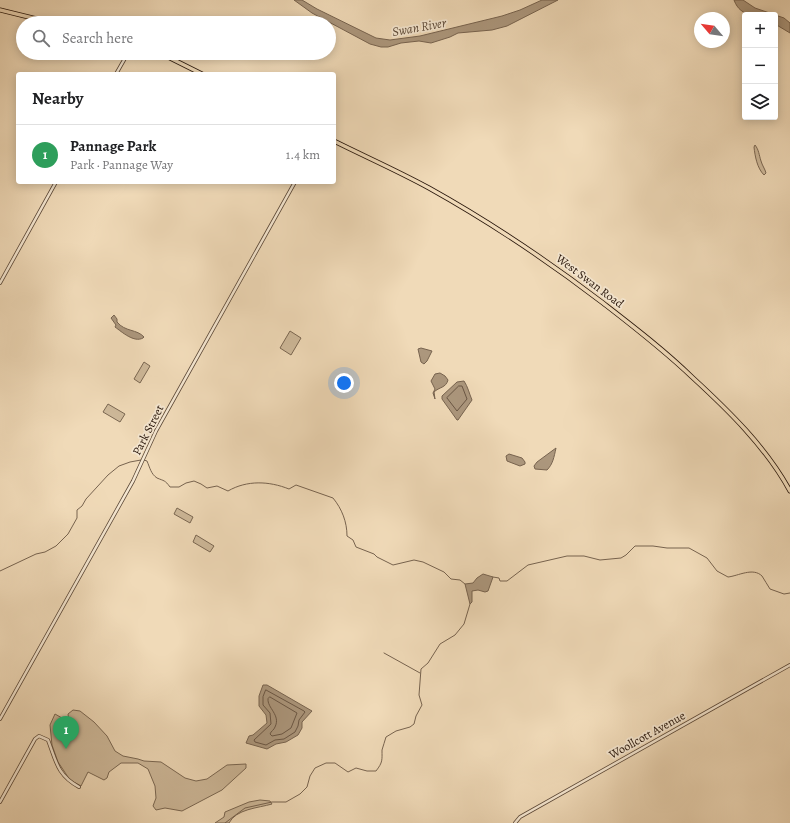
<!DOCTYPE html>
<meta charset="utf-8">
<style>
body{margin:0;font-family:Alegreya,serif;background:#f6f6f6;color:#202124}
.controls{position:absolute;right:12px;top:12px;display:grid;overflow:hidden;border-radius:4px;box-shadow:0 2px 10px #0003}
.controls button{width:36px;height:36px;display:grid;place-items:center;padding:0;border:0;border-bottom:1px solid #e0e0e0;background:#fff;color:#202124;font:20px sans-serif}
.compass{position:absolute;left:694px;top:12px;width:36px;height:36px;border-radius:50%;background:#fff;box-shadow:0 2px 10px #0003;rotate:299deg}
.you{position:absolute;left:344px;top:383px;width:14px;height:14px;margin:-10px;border:3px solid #fff;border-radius:50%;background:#1a73e8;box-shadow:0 0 0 6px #1a73e833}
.badge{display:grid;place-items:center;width:26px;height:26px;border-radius:50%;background:#111827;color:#fff;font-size:13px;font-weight:700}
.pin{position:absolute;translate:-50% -33px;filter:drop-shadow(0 1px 2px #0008)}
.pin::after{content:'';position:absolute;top:21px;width:14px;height:12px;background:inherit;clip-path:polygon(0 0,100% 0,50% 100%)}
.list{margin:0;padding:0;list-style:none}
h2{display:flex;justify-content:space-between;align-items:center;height:52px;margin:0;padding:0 16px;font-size:17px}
h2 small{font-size:13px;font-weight:400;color:#757577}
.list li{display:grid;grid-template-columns:26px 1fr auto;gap:12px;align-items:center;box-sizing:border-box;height:60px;padding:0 16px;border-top:1px solid #e0e0e0}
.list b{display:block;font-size:15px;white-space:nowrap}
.list p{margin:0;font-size:13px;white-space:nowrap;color:#757577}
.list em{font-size:13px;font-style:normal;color:#757577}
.icon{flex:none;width:22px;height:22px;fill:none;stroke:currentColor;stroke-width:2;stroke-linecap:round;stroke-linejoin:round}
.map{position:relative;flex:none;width:790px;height:823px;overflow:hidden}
.search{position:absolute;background:#fff;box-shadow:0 2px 10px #0003;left:16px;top:16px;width:320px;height:44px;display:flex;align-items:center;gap:10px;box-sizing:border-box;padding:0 14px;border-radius:22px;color:#757577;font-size:15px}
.panel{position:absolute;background:#fff;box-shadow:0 2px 10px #0003;left:16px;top:72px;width:320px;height:112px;border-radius:4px}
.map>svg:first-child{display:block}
.green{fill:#ceb99a;stroke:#7a6752}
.water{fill:#ac977d;stroke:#77634f}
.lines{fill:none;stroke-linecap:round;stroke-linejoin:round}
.shore{stroke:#6a5644;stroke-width:1}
.stream{stroke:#77634f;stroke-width:1}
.tertiary-casing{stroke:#594636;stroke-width:4}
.primary-casing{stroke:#27150a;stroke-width:5}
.tertiary{stroke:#f5e7d1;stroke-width:2.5}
.primary{stroke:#f0dab8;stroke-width:3.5}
.labels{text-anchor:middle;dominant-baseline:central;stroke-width:3.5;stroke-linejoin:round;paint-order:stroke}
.street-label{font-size:12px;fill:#27150a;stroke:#f5e7d1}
.water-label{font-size:13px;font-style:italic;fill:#5c4938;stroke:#f5e7d1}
</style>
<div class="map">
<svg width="790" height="823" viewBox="0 0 790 823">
<rect width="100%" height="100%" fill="#f0dab8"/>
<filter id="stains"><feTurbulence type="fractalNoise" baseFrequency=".005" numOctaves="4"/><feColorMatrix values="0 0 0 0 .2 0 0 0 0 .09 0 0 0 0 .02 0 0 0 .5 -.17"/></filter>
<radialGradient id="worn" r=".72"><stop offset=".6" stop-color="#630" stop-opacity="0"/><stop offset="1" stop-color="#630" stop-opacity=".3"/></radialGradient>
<!-- green -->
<g class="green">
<path d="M755,145C759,150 759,155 761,161C762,165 765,169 766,173L764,175C757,168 755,156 754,147Z"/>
<polygon points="290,331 301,338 291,355 280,348"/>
<polygon points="144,362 150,366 140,383 134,379"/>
<polygon points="108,404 125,414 120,422 103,412"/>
<polygon points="177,508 193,517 190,523 174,514"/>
<polygon points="196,535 214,546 210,552 193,542"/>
<polygon points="73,710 80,711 94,722 107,736 115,751 123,756 138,759 144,761 161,762 185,778 196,781 207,779 227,765 246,764 246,768 222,790 182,811 165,808 156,810 153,806 156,798 155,786 148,769 138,763 121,763 109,772 107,778 104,780 88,772 81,786 70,780 58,762 52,745 50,725 55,714 69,722 68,714"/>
<path d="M260,800L270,801L272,804C258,808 236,809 229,823H215L224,817L225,812L249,802Z"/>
</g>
<!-- water -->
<g class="water">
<polygon points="294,0 302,0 317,9 376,38 390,40 420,36 502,16 520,10 542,0 558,0 507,26 492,30 458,33 450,37 431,43 419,41 401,43 388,47 381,47 370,44 312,13"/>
<path d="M734,0H743L755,8L784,18L790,23V33L775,24V15C758,15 741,19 734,0Z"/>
<path d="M114,315L117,319V322C125,332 137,329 144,337L143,338C134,343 122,332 115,327L116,325L111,318Z"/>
<polygon points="421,348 432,351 427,361 424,364 421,362 418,349"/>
<path d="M440,373L445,376L448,380C446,388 439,387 434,392L435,399L433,393L435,389L431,381L435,374Z"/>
<path d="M464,381C468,387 469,393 472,400L458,420H457L442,399V396L457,382Z"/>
<path d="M556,448C554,457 553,464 547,470L535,469L534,466L537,462Z"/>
<polygon points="509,454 522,458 525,462 525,464 520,466 507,461 506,456"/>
<polygon points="483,574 493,577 488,591 485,592 478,590 472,591 472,602 470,604 465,584 473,583 477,578"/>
<polygon points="263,685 267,685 312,711 302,722 302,728 298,735 286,742 276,744 267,749 246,743 249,736 253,735 267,723 266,715 259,706 259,696"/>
</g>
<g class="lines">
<!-- shore -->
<g class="shore">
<polygon points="459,386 462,386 467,399 457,411 447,398"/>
<polygon points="266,690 304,711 305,712 299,720 298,726 295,732 284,739 275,740 266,745 255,742 254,740 271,724 270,713 263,705 263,697"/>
<path d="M270,697L297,713L291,728L282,734L272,736L270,734C271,731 274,730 275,727C281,715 267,708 268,699Z"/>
</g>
<!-- stream -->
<g class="stream">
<path d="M144,460L147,461C150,468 151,474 157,478C164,481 165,480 170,487H179L186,483L194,481L201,484L207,488L217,486L228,491C247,480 269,481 289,489L296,485L333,498C342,509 347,522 347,536L353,540L356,547L374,554L377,557L393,565L414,560L423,562L444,572L451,579L460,580L465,584"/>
<polyline points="0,571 36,554 45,552 56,546 68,534 77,518 77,510 82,506 86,499 108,475 119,466 130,462 141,460"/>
<path d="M493,577L499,578L500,581H507L528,565L567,556H584L600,560L621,558L626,555L635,546H653L667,548H689L707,558L717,571L728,577C738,576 753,567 762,576C765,580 767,585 770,589L784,594L790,593"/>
<polyline points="384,653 420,673"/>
<path d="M225,823L245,808L272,802H286L300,794L307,787L310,776L315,768L326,763H335L348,772L356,768L367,771H376C383,762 382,760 382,750C383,746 385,741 386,737L396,731L410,727L414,724L416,716L422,705L419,695L421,669L428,663L440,644L455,635L464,624L470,604"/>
</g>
<!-- tertiary casing -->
<g class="tertiary-casing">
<g id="tertiary">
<polyline points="116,74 128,53"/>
<polyline points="0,283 56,182"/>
<polyline points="0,719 133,481 156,431 295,182"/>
<path d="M0,802L35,739L39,736L48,740C56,761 57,775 79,787"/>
<polyline points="515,823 520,817 790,665"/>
</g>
</g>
<!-- primary casing -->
<g class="primary-casing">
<g id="primary">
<polyline points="0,10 53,23"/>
<polyline points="160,53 202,74"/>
<path d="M334,141C366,157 398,171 429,188C490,222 548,261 603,303C634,327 664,350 692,377C729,411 766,447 790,491"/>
</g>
</g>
<!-- tertiary -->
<use href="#tertiary" class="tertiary"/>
<!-- primary -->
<use href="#primary" class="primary"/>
</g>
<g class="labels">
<!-- street labels -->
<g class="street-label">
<text transform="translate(590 281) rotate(37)">West Swan Road</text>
<text transform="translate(148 430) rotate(-63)">Park Street</text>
<text transform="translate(647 735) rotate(-29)">Woollcott Avenue</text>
</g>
<!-- water labels -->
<g class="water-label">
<text transform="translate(419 27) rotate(-10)">Swan River</text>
</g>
</g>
<rect width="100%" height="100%" filter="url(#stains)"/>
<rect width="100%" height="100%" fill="url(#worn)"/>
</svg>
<div class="controls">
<button>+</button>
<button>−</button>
<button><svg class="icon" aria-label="layers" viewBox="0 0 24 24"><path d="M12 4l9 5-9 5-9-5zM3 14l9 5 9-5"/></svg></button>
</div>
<svg class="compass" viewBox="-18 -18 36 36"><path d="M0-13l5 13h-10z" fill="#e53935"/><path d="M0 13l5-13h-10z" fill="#757577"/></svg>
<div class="you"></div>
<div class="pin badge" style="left:66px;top:749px;background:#2e9e5b">1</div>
<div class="search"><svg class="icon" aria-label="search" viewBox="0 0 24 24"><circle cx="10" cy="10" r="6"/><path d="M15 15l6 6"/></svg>Search here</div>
<section class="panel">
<h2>Nearby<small></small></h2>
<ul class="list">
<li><span class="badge" style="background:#2e9e5b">1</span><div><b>Pannage Park</b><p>Park · Pannage Way</p></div><em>1.4 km</em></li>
</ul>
</section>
</div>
